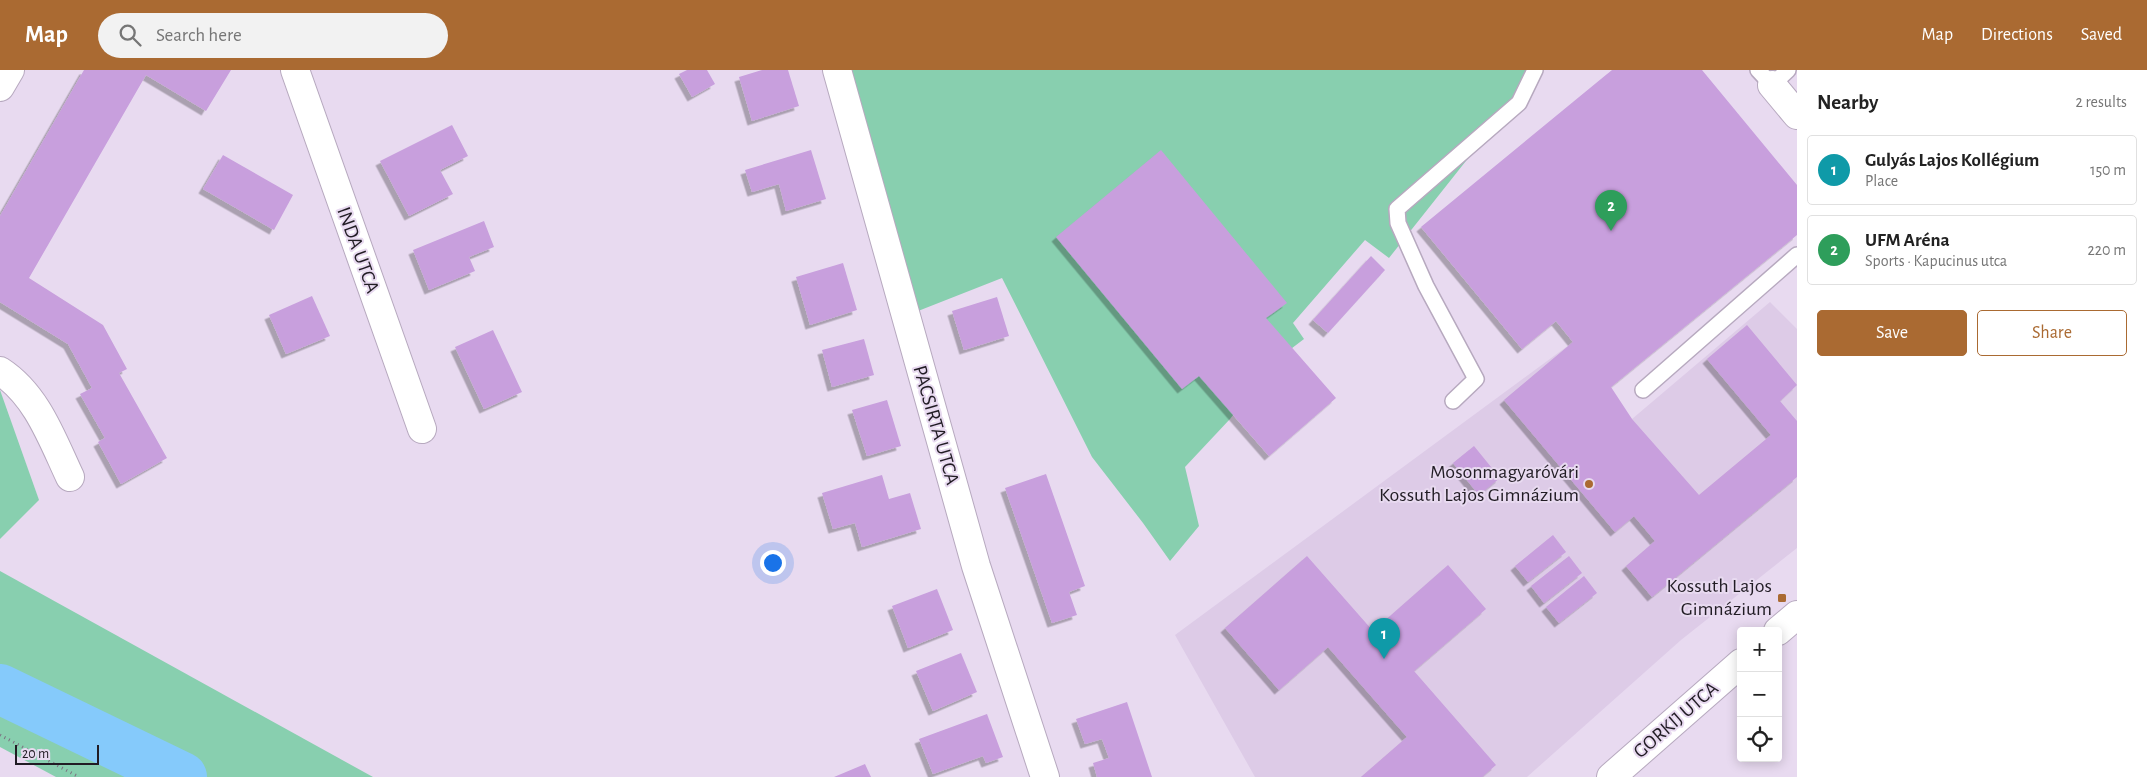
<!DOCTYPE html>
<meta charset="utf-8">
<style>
body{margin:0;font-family:"Alegreya Sans",sans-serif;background:#f2f2f2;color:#222}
.controls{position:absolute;right:15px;bottom:15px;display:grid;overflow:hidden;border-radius:5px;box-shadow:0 2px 12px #0003}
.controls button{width:45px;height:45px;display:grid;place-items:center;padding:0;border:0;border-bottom:1px solid #e0e0e0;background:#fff;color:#222;font:25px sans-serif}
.scale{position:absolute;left:15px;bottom:12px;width:84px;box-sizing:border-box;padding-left:5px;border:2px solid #211c24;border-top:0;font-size:14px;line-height:18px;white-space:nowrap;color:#211c24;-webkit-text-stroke:4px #e8daf0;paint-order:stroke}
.you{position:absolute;left:772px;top:492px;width:18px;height:18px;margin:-12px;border:4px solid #fff;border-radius:50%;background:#1a73e8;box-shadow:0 0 0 8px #1a73e833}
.badge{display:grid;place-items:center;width:32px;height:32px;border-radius:50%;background:#aa6a32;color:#fff;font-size:16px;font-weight:700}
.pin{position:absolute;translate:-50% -41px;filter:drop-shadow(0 1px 2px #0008)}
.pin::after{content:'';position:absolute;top:26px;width:18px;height:15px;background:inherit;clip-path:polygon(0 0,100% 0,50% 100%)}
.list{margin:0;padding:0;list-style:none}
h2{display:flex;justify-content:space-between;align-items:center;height:65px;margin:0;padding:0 20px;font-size:21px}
h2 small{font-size:16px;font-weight:400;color:#767676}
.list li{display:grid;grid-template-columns:32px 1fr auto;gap:15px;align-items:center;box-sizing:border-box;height:70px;margin:0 10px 10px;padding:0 10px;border:1px solid #e0e0e0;border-radius:5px}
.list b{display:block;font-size:19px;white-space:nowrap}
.list p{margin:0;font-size:16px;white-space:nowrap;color:#767676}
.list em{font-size:16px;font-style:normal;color:#767676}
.actions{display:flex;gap:10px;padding:15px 20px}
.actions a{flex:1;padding:11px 0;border:1px solid #aa6a32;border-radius:5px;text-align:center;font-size:18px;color:#aa6a32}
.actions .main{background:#aa6a32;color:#fff}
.icon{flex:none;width:28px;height:28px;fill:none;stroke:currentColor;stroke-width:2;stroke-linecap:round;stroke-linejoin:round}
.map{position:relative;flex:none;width:1797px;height:707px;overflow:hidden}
header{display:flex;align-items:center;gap:30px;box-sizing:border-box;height:70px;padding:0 25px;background:#aa6a32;color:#fff}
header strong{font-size:24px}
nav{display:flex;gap:28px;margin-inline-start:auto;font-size:18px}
.search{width:350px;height:45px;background:#f2f2f2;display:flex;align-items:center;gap:12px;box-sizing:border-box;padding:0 18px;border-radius:28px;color:#767676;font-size:19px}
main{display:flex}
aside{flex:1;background:#fff}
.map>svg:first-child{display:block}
.built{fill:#ddcbe7}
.green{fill:#88cfaf}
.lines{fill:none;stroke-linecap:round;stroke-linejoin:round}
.river{stroke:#85cafb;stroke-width:50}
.building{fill:#c89fdd;filter:url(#shadow)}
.service-casing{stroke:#b7a9bf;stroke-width:18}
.minor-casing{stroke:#b7a9bf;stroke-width:30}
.path{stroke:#7b7280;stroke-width:3;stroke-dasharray:1 4;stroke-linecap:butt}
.service{stroke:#fff;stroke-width:15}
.minor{stroke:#fff;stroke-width:28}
.poi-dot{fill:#aa6a32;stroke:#e8daf0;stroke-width:2}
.labels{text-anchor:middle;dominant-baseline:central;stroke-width:4;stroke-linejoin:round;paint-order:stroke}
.street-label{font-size:20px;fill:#211c24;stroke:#e8daf0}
.poi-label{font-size:20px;fill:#211c24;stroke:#e8daf0;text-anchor:end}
</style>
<header>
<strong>Map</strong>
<div class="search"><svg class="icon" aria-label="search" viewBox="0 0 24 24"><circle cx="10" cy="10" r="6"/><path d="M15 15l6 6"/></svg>Search here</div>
<nav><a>Map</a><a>Directions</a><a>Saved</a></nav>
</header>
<main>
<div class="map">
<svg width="1797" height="707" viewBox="0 0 1797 707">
<defs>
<filter id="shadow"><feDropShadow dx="-4.5" dy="4.5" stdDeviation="0" flood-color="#0004"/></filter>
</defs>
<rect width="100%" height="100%" fill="#e8daf0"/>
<!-- built -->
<polygon class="built" points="1770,232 1797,259 1797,478 1681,570 1527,707 1255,707 1175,565 1573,272 1632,349"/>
<!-- green -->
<g class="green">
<polygon points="847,0 1538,0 1389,188 1365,170 1293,253 1304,269 1275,291 1230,349 1185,397 1199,456 1170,491 1143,453 1092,387 1002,208 913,243"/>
<polygon points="0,320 39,430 0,469"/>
<polygon points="0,501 373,707 56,707 0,677"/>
</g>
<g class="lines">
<!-- river -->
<polyline class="river" points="0,619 182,707"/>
</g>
<!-- building -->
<g class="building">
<polygon points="84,0 231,0 206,41 146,5 29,208 103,255 127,299 119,303 167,388 121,414 98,372 105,368 80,324 92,318 68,274 0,232 0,146"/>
<polygon points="687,0 707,0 715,14 692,27 679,4"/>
<polygon points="762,0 788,0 799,36 752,51 739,7"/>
<polygon points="1612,0 1702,0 1797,115 1797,165 1611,317 1632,349 1699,425 1771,365 1707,289 1747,255 1797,315 1780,331 1797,351 1797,407 1652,527 1626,496 1655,471 1634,446 1615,462 1504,330 1573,272 1556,251 1522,279 1421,157"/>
<polygon points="452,55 468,86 440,100 453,124 409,146 380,91"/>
<polygon points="811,80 826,129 786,141 779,114 752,122 745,100"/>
<polygon points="1161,80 1287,233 1266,248 1336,328 1269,386 1199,306 1182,319 1056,167"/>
<polygon points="223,85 293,125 274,160 203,119"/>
<polygon points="484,151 494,177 469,187 475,201 429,220 413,180"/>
<polygon points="1371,186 1385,200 1328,263 1313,250"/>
<polygon points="843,193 857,240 810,255 796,207"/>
<polygon points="312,226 330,266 286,284 269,245"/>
<polygon points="997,227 1009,266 964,280 952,241"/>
<polygon points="493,260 522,322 484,339 455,277"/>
<polygon points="864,269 874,305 832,317 822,280"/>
<polygon points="887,330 901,376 867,386 852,340"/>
<polygon points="1474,376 1500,408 1479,425 1453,393"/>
<polygon points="1046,404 1085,516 1069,522 1077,545 1052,553 1005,418"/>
<polygon points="882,405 889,429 910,423 921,459 862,477 855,453 833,459 822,423"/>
<polygon points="1553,465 1566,482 1528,512 1515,496"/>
<polygon points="1307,486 1373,561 1448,495 1486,539 1414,601 1496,695 1482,707 1361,707 1407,667 1328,577 1279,620 1225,558"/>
<polygon points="1569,486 1582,503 1544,533 1531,516"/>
<polygon points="1584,506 1597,523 1559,553 1546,537"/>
<polygon points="937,519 953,560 908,578 892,536"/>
<polygon points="961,583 977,622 933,641 916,601"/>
<polygon points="1127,632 1152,707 1097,707 1093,693 1109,688 1102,669 1085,674 1076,649"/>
<polygon points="987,644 1003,687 986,693 983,686 933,704 919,669"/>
<polygon points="865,694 871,707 834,707"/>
</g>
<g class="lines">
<!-- service casing -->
<g class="service-casing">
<g id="service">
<polyline points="1758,0 1772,15 1788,0"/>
<polyline points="1643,320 1797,185"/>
<polyline points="1453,331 1476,309 1426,216 1398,153 1397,139 1519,33 1535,0"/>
</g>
</g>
<!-- minor casing -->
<g class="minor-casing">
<g id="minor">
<polyline points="295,0 422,359"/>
<polyline points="837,0 976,496 1045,707"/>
<polyline points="1772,15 1797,45"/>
<polyline points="0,17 10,0"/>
<path d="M0,301C37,325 52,369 70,407"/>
<polyline points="1778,561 1797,545"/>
<polyline points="1611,707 1741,593"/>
</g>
</g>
<!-- path -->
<polyline class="path" points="0,665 79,707"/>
<!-- service -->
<use href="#service" class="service"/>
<!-- minor -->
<use href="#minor" class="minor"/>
</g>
<!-- markers -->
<g class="poi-dot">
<circle cx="1589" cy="414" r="5"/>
<rect x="1777" y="523" width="10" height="10" rx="2.5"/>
</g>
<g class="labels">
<!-- street labels -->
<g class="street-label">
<text transform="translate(358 180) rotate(70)">INDA UTCA</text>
<text transform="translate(936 355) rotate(74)">PACSIRTA UTCA</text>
<text transform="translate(1676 650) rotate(-41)">GORKIJ UTCA</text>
</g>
<!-- poi labels -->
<g class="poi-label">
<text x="1579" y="402">Mosonmagyaróvári<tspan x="1579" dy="23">Kossuth Lajos Gimnázium</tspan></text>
<text x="1772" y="516">Kossuth Lajos<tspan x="1772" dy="23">Gimnázium</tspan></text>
</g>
</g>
</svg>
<div class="controls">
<button>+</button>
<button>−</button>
<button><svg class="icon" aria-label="locate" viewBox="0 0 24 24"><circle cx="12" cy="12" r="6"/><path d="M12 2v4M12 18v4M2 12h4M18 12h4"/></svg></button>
</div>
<div class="scale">20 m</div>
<div class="you"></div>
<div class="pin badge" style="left:1384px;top:589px;background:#0f9aa8">1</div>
<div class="pin badge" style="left:1611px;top:161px;background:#2e9e5b">2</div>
</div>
<aside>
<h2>Nearby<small>2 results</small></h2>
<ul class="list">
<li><span class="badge" style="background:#0f9aa8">1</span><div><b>Gulyás Lajos Kollégium</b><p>Place</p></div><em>150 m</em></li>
<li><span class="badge" style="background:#2e9e5b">2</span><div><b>UFM Aréna</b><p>Sports · Kapucinus utca</p></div><em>220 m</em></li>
</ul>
<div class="actions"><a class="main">Save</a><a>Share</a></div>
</aside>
</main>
